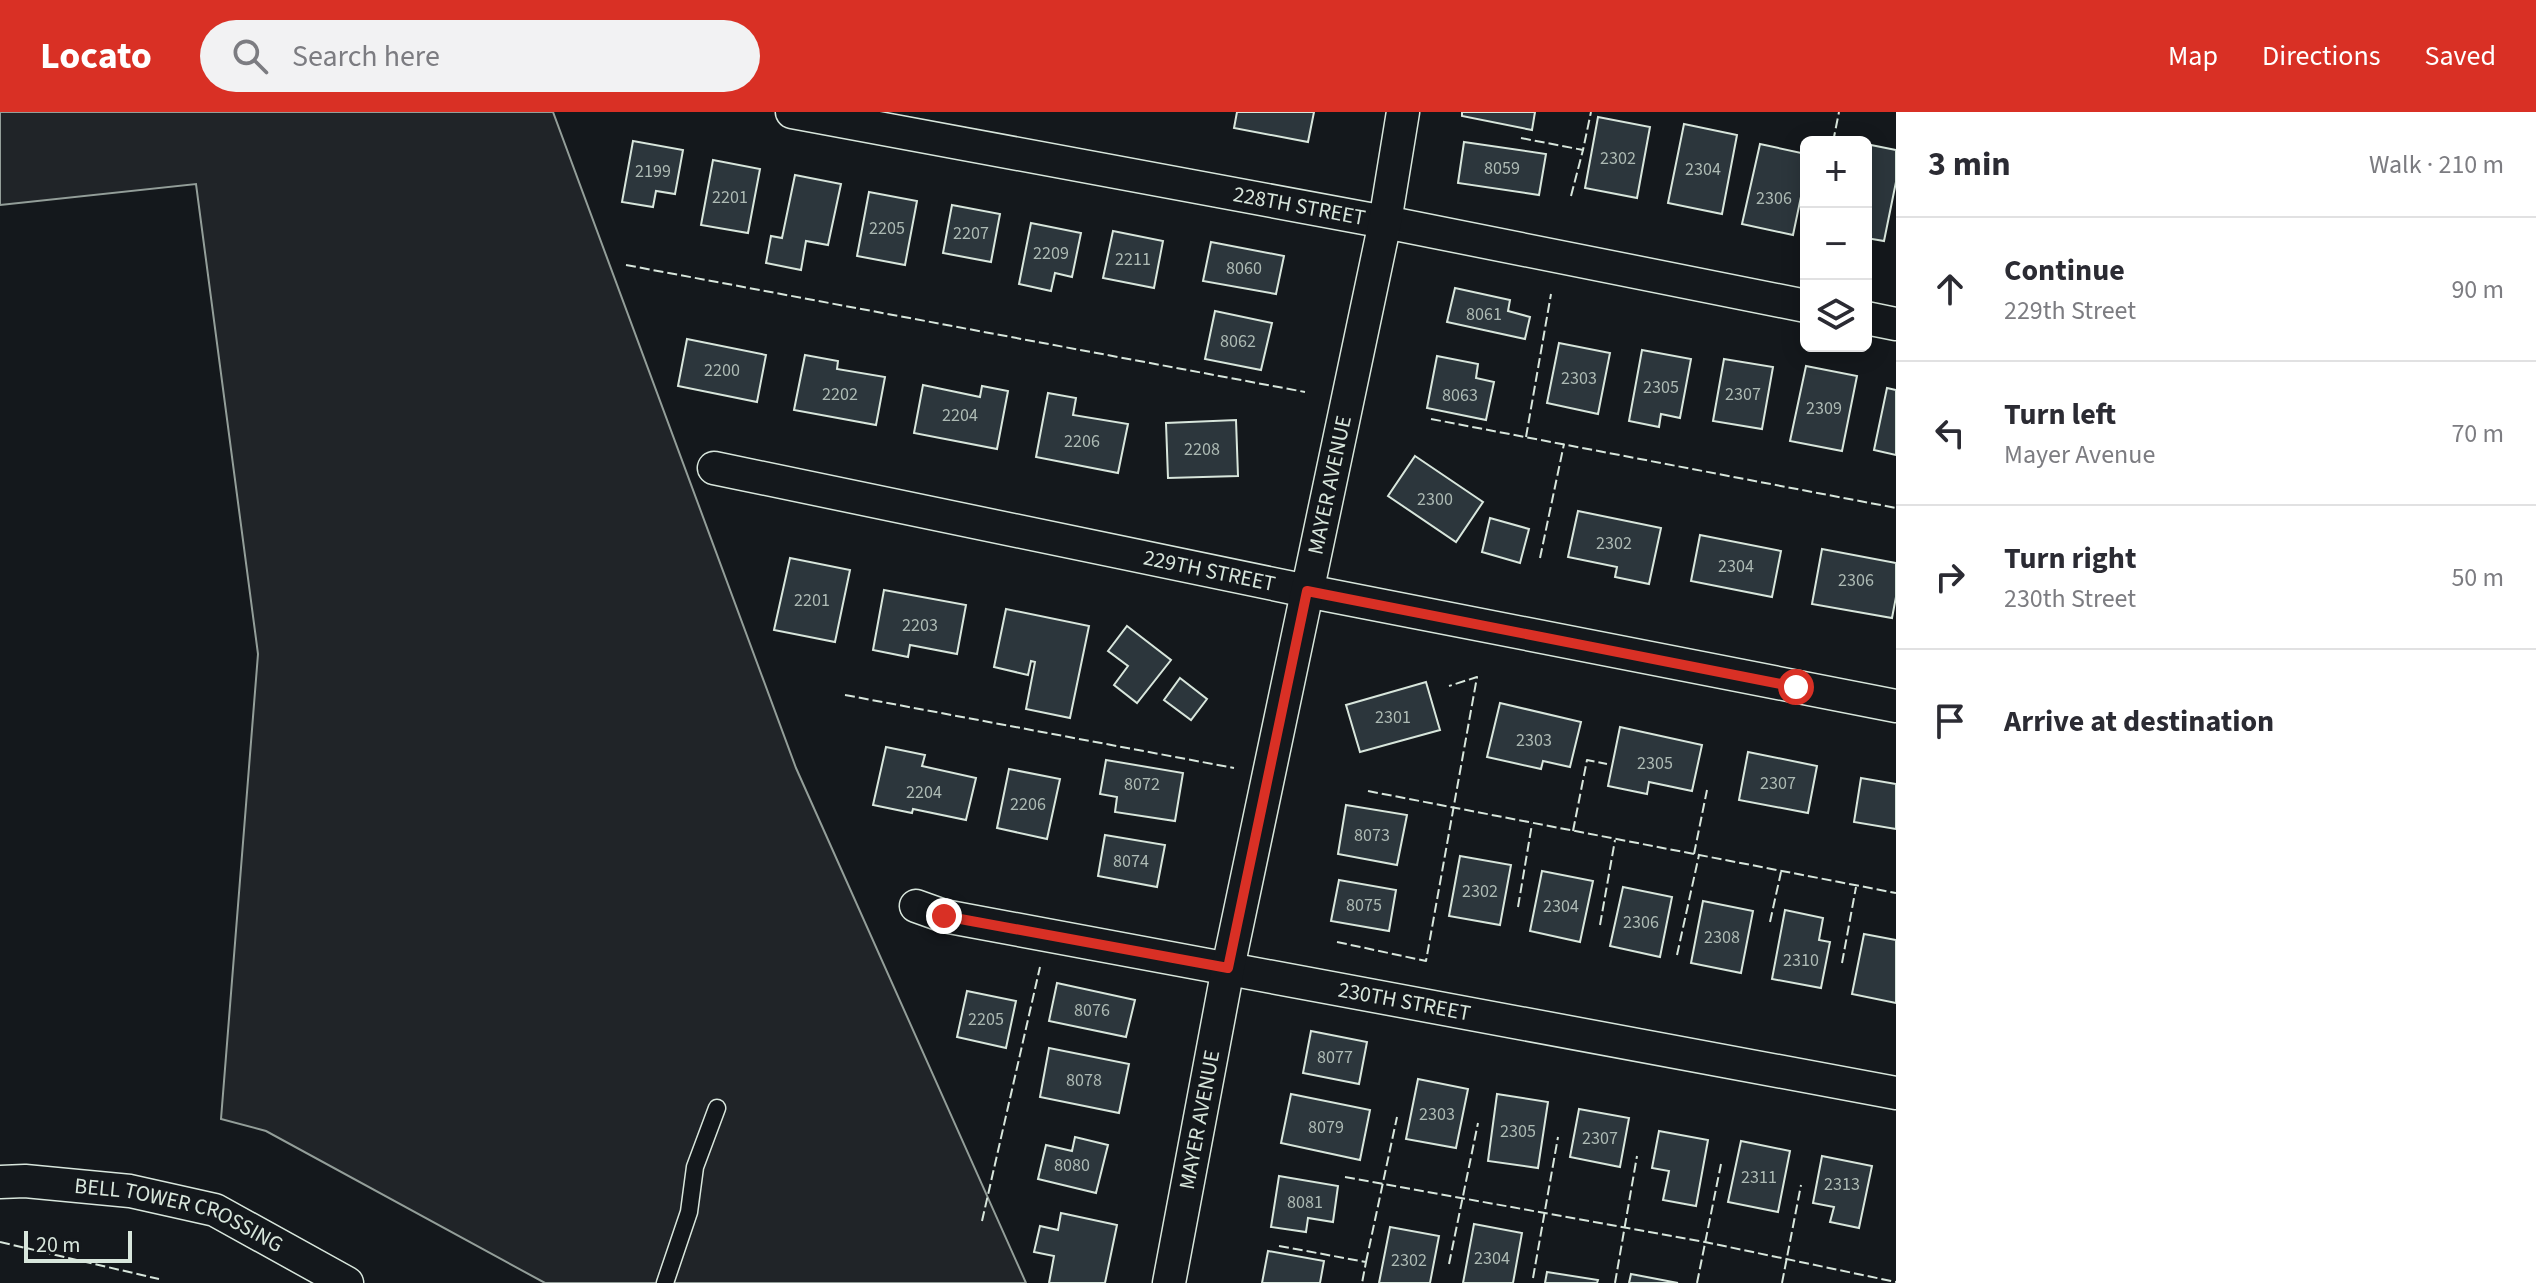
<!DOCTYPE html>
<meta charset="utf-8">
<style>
body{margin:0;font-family:"Source Sans 3",sans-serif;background:#f2f2f3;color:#2b2b33}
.controls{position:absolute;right:24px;top:24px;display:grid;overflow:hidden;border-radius:12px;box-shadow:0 4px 20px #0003}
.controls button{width:72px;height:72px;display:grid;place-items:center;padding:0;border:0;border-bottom:2px solid #e1e1e2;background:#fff;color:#2b2b33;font:40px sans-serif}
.scale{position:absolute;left:24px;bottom:20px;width:108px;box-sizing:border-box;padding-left:8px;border:4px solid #d8e6dc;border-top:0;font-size:22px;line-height:28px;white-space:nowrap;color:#d8e6dc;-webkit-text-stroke:6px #14181c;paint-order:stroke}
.stop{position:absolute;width:24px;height:24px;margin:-18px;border:6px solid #d93025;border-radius:50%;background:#fff}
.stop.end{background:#d93025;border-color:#fff;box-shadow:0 2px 8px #0008}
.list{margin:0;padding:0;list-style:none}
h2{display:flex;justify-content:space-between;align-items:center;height:104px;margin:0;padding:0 32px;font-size:34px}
h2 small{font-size:26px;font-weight:400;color:#7c7c81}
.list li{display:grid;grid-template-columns:52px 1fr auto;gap:24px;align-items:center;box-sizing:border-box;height:144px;padding:0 32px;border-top:2px solid #e1e1e2}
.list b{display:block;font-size:30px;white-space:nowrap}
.list p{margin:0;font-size:26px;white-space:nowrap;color:#7c7c81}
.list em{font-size:26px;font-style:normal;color:#7c7c81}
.icon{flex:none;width:44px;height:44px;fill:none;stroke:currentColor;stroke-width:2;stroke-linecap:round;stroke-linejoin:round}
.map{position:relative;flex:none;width:1896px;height:1171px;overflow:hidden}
header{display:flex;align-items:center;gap:48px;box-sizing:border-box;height:112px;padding:0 40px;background:#d93025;color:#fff}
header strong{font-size:38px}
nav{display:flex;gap:44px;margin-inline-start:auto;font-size:28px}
.search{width:560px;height:72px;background:#f2f2f3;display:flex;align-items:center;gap:20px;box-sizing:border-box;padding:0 28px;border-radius:44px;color:#7c7c81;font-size:30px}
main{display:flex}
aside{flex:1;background:#fff}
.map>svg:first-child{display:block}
.green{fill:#202428;stroke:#939e99;stroke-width:2}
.building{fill:#2c363c;stroke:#d8e6dc;stroke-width:2}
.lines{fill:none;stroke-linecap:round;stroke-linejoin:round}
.lane-casing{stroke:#d8e6dc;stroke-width:19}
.street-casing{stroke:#d8e6dc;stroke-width:35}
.lane{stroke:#14181c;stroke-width:16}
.street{stroke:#14181c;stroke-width:32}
.fence{stroke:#d8e6dc;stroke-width:2;stroke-dasharray:10 4;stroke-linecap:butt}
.route{stroke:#d93025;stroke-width:10}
.labels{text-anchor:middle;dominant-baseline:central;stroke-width:6;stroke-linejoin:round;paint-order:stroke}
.number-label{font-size:18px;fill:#adbab4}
.street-label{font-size:22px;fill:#d8e6dc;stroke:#14181c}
</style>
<header>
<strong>Locato</strong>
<div class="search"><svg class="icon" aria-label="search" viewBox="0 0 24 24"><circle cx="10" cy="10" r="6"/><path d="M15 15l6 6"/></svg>Search here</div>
<nav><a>Map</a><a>Directions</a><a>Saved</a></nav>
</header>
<main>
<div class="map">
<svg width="1896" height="1171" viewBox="0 0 1896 1171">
<rect width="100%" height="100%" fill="#14181c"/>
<!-- green -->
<polygon class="green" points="0,0 553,0 796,656 1026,1171 545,1171 266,1019 221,1007 258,542 196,72 0,93"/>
<!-- building -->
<g class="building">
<polygon points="1237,0 1314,0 1308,30 1234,16"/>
<polygon points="1462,0 1535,0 1532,18 1462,4"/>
<polygon points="1598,5 1650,15 1637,86 1585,76"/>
<polygon points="1684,12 1737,23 1722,102 1668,91"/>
<polygon points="633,29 683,38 675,82 656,79 653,95 622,90"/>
<polygon points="1464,30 1546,42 1539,83 1458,71"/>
<polygon points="1760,32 1806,42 1806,61 1793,123 1742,112"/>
<polygon points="1866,32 1896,38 1896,70 1884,129 1866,126"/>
<polygon points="713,48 760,57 748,121 701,113"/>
<polygon points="795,63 841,72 828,133 806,129 801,158 766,151 771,124 782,126"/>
<polygon points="869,80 917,89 905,153 857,144"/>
<polygon points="952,93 1000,102 991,150 943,141"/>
<polygon points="1031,111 1081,121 1072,165 1055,161 1051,179 1019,172"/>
<polygon points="1113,119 1163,129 1154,176 1103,166"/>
<polygon points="1211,130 1284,144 1276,182 1203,169"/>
<polygon points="1455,176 1510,188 1508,199 1530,205 1525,227 1447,210"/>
<polygon points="1215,199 1272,211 1261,258 1205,247"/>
<polygon points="687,227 766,243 757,290 678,274"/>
<polygon points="1559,231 1610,241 1598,302 1547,291"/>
<polygon points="1642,238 1691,247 1680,306 1661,302 1659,315 1629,309"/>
<polygon points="805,243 838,249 837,257 885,265 876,313 794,298"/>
<polygon points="1437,244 1478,252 1476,266 1494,270 1486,308 1427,296"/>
<polygon points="1724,247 1773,255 1762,317 1713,309"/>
<polygon points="1806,254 1857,264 1842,339 1790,329"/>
<polygon points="923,273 980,285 982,274 1008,279 997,337 914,321"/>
<polygon points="1887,276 1896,278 1896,343 1874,338"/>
<polygon points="1048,281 1076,286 1073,303 1128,312 1118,361 1036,345"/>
<polygon points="1236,308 1238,364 1168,366 1166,311"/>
<polygon points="1415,344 1483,390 1456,430 1388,384"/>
<polygon points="1578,399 1661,416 1649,472 1615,465 1617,455 1568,445"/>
<polygon points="1490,406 1529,417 1520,451 1482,440"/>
<polygon points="1700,423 1781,439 1772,485 1691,469"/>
<polygon points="1822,437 1896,451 1896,485 1892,506 1812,492"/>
<polygon points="790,446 850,458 835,530 774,518"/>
<polygon points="884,478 966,493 957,542 910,533 908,545 873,538"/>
<polygon points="1006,497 1089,514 1070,606 1026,597 1035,550 1031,549 1028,563 994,555"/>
<polygon points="1127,514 1171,548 1137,591 1114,573 1128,554 1108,539"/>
<polygon points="1180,566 1207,587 1191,608 1164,588"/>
<polygon points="1426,570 1440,618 1360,640 1346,593"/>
<polygon points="1500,591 1581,610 1570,655 1543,649 1541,657 1487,645"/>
<polygon points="1620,615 1702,633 1692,679 1649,670 1647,682 1608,674"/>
<polygon points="886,635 925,643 922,654 976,666 966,708 913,697 912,701 873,693"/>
<polygon points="1748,640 1817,654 1808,701 1739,688"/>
<polygon points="1106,648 1183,661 1175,709 1115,700 1117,685 1100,682"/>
<polygon points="1009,657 1060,667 1047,727 997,716"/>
<polygon points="1861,666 1896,672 1896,717 1854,710"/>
<polygon points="1346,693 1407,703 1397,753 1338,742"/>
<polygon points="1105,723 1165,733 1157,775 1098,764"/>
<polygon points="1460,744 1511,753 1500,813 1449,804"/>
<polygon points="1542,759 1593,769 1580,830 1530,819"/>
<polygon points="1339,768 1396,778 1389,819 1331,809"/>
<polygon points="1623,775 1672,785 1660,845 1610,834"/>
<polygon points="1703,789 1753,799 1741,861 1691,851"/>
<polygon points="1785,798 1823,806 1819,828 1830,830 1821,876 1772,867"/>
<polygon points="1864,822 1896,828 1896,891 1852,882"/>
<polygon points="1057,871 1135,888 1126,925 1049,909"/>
<polygon points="967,879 1016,889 1006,936 957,925"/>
<polygon points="1311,919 1367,930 1359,972 1303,961"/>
<polygon points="1049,936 1129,952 1119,1001 1040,985"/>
<polygon points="1418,967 1468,977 1456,1036 1406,1027"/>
<polygon points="1291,982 1370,998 1360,1048 1281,1031"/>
<polygon points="1497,982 1548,990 1538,1056 1488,1049"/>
<polygon points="1579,997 1629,1006 1620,1055 1570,1045"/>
<polygon points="1659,1019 1708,1028 1696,1094 1663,1088 1669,1059 1652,1056"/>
<polygon points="1075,1025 1108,1033 1096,1081 1038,1067 1046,1033 1072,1039"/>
<polygon points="1741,1029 1790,1039 1778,1100 1728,1090"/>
<polygon points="1822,1044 1872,1054 1859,1116 1830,1110 1834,1095 1813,1091"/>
<polygon points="1279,1064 1338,1074 1333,1110 1308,1106 1306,1120 1271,1115"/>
<polygon points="1061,1101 1117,1113 1105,1171 1049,1171 1054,1144 1034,1140 1040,1114 1058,1118"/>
<polygon points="1474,1112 1522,1121 1513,1171 1463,1171"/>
<polygon points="1390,1115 1439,1124 1430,1171 1379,1171"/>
<polygon points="1268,1139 1324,1149 1320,1171 1262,1171"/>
<polygon points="1547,1160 1598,1168 1597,1171 1545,1171"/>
<polygon points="1631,1162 1678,1171 1629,1171"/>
</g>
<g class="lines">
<!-- lane casing -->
<g class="lane-casing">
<polyline id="lane" points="665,1171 689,1100 695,1055 717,996"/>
</g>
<!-- street casing -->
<g class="street-casing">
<g id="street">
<path id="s1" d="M792,0L1385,110L1806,194"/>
<polyline points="1866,206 1896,212"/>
<path id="s2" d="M714,356L1307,479L1896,594"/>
<path id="s3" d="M916,794L944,804L1896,981"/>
<path id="s4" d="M0,1070L25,1069L130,1079L215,1098L347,1171"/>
<path id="s5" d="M1169,1171L1228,856L1385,110L1403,0"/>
</g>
</g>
<!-- lane -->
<use href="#lane" class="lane"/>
<!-- street -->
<use href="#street" class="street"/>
<!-- fence -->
<g class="fence">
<polyline points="1521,26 1583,38 1591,0"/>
<polyline points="1833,30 1839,0"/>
<polyline points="1571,84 1583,38"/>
<polyline points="626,153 1305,280"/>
<polyline points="1431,307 1896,396"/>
<polyline points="1526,325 1551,182"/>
<polyline points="1540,446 1564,332"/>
<polyline points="845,583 1234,656"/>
<polyline points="1368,679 1896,781"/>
<polyline points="1573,719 1587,648 1607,652"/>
<polyline points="1694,742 1707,678"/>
<polyline points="1518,795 1532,712"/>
<polyline points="1770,810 1781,760"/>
<polyline points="1600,813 1615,728"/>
<polyline points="1337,830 1426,849 1477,565 1449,574"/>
<polyline points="1677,843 1699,743"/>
<polyline points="1842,851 1856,775"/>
<polyline points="1345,1065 1705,1130 1896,1170"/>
<polyline points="982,1109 1040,855"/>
<polyline points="0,1130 159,1167"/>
<polyline points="1279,1134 1366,1150 1362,1171"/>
<polyline points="1366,1150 1397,1005"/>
<polyline points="1449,1152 1478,1011"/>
<polyline points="1533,1166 1558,1025"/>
<polyline points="1615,1171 1637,1044"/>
<polyline points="1697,1171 1721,1052"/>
<polyline points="1782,1171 1801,1073"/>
</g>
</g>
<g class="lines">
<!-- route -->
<polyline class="route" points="944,804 1228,856 1307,479 1796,575"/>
</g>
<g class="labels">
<!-- number labels -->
<g class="number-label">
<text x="1618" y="46">2302</text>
<text x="1502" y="56">8059</text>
<text x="1703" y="57">2304</text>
<text x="653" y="59">2199</text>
<text x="730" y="85">2201</text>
<text x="1774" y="86">2306</text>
<text x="887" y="116">2205</text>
<text x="971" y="121">2207</text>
<text x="1051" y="141">2209</text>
<text x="1133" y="147">2211</text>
<text x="1244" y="156">8060</text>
<text x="1484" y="202">8061</text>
<text x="1238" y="229">8062</text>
<text x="722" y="258">2200</text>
<text x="1579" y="266">2303</text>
<text x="1661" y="275">2305</text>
<text x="840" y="282">2202</text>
<text x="1743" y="282">2307</text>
<text x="1460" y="283">8063</text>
<text x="1824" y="296">2309</text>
<text x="960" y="303">2204</text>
<text x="1082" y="329">2206</text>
<text x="1202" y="337">2208</text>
<text x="1435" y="387">2300</text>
<text x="1614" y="431">2302</text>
<text x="1736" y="454">2304</text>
<text x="1856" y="468">2306</text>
<text x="812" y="488">2201</text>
<text x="920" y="513">2203</text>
<text x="1393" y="605">2301</text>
<text x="1534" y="628">2303</text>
<text x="1655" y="651">2305</text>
<text x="1778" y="671">2307</text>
<text x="1142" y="672">8072</text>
<text x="924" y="680">2204</text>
<text x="1028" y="692">2206</text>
<text x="1372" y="723">8073</text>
<text x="1131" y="749">8074</text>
<text x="1480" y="779">2302</text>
<text x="1364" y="793">8075</text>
<text x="1561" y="794">2304</text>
<text x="1641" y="810">2306</text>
<text x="1722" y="825">2308</text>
<text x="1801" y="848">2310</text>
<text x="1092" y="898">8076</text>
<text x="986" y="907">2205</text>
<text x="1335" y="945">8077</text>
<text x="1084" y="968">8078</text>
<text x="1437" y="1002">2303</text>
<text x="1326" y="1015">8079</text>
<text x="1518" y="1019">2305</text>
<text x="1600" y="1026">2307</text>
<text x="1072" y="1053">8080</text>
<text x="1759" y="1065">2311</text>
<text x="1842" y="1072">2313</text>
<text x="1305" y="1090">8081</text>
<text x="1492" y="1146">2304</text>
<text x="1409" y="1148">2302</text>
</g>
<!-- street labels -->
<g class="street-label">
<text stroke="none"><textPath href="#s1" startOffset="516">228TH STREET</textPath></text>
<text stroke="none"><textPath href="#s5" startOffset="814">MAYER AVENUE</textPath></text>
<text stroke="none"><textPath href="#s2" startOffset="506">229TH STREET</textPath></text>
<text stroke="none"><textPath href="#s3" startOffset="498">230TH STREET</textPath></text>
<text stroke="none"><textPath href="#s5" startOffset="166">MAYER AVENUE</textPath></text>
<text stroke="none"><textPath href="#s4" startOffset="184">BELL TOWER CROSSING</textPath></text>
</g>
</g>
</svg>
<div class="controls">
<button>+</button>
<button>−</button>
<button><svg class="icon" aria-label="layers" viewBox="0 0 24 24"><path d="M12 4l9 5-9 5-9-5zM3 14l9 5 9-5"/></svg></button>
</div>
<div class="scale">20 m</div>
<div class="stop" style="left:1796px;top:575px"></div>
<div class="stop end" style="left:944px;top:804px"></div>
</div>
<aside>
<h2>3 min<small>Walk · 210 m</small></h2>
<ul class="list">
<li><svg class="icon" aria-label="ahead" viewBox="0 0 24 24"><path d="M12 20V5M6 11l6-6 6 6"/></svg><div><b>Continue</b><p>229th Street</p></div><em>90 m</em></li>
<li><svg class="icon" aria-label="left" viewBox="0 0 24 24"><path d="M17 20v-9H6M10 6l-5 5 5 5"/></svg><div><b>Turn left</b><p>Mayer Avenue</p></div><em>70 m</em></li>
<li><svg class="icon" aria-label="right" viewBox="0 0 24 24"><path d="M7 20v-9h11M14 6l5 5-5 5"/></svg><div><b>Turn right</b><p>230th Street</p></div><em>50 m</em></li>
<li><svg class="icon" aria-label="arrive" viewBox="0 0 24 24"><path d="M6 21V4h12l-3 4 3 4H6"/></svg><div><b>Arrive at destination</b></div></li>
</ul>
</aside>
</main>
